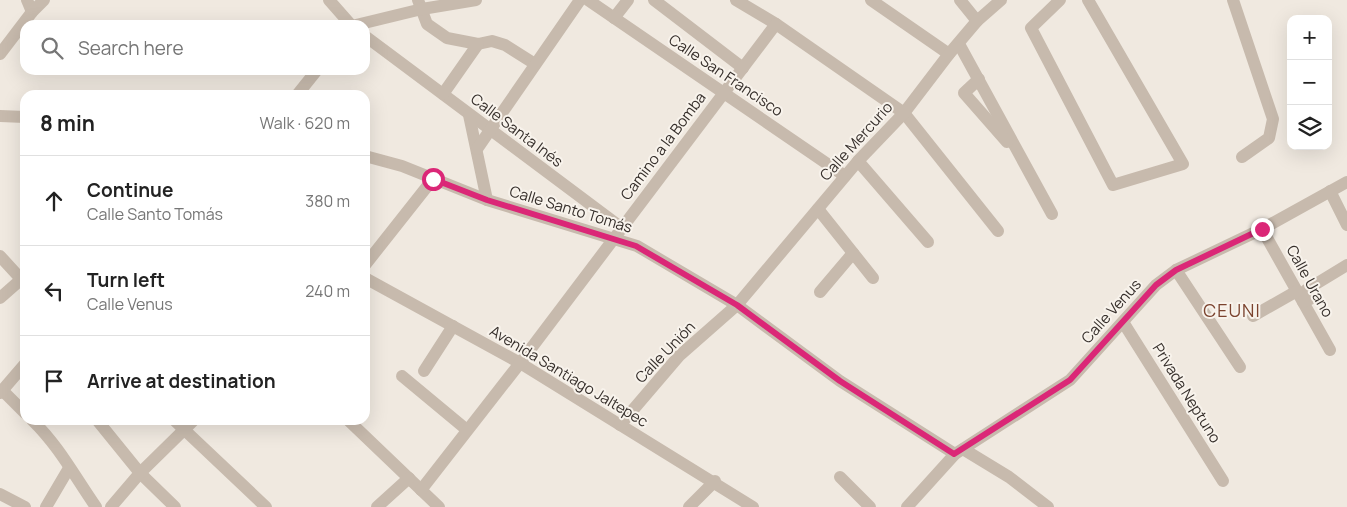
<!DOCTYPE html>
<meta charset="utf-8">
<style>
body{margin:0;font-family:Manrope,sans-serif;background:#f2f2f2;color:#222}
.controls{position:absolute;right:15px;top:15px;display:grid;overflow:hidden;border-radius:10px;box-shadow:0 5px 20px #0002}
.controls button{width:45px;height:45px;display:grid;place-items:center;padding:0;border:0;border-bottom:1px solid #e0e0e0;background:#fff;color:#222;font:25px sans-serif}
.stop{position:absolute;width:15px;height:15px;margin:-11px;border:4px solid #db2777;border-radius:50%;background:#fff}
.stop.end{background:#db2777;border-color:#fff;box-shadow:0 1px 5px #0008}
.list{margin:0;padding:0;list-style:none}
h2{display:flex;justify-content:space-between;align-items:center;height:65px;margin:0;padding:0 20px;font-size:21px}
h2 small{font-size:16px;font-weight:400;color:#767676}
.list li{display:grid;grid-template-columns:32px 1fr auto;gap:15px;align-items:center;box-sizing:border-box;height:90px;padding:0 20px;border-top:1px solid #e0e0e0}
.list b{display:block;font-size:19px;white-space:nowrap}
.list p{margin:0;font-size:16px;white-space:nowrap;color:#767676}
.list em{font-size:16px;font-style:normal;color:#767676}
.icon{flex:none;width:28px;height:28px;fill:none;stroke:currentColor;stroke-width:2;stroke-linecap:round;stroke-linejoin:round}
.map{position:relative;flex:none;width:1347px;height:507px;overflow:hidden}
.search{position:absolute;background:#fff;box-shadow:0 5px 20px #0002;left:20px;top:20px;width:350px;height:55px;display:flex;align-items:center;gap:12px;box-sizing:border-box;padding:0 18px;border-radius:15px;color:#767676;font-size:19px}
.panel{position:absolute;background:#fff;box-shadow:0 5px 20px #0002;left:20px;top:90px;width:350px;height:335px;border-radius:15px}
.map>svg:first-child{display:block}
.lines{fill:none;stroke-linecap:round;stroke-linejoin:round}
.minor{stroke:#c7baad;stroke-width:12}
.route{stroke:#db2777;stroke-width:6}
.labels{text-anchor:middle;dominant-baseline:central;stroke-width:4;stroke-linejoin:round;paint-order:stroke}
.street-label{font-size:15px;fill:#362f2b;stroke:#f8f3ec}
.quarter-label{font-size:18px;letter-spacing:1px;fill:#7b432e;stroke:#f8f3ec}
</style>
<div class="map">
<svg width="1347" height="507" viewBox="0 0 1347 507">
<rect width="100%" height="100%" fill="#f0e9e0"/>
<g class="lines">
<!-- minor -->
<g class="minor">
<polyline points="27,0 32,12"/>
<polyline points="329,0 351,25"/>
<polyline points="418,0 427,24 447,38 478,44 492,41 505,45 535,64"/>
<polyline points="588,0 845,176"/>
<polyline points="654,0 743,68"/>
<polyline points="736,0 776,24 904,113 998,231"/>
<polyline points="871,0 949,54"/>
<polyline points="960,0 977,21"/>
<polyline points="1060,0 1031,28 1113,185 1183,164 1088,0"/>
<polyline points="1233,0 1273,119 1269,138 1242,157"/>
<polyline points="614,18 628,0"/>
<polyline points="356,25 422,9 476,0"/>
<polyline points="365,36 622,228"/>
<polyline points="959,44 1052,214"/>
<polyline points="0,54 32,12 44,0"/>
<polyline points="979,79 964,93 1007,142"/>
<polyline points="443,94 478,44"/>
<polyline points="297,95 317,70"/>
<polyline points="469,115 487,200"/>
<polyline points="0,116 25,117"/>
<polyline points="477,149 580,0"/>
<polyline points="365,156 402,166 487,200 637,246 737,305 840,381 955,454"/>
<polyline points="858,161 928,242"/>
<polyline points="1330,191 1347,225"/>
<polyline points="818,209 873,278"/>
<polyline points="1262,229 1330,350"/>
<polyline points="0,256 21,279"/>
<polyline points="365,265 433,179"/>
<polyline points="1176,270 1240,367"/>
<polyline points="365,278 520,363 753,507"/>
<polyline points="820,292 853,253"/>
<polyline points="0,298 25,276"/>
<polyline points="1303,302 1310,299 1306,290 1347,265"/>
<polyline points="1253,316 1297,291"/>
<polyline points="1123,322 1223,481"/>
<polyline points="424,371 453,326"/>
<polyline points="402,376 467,430"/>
<polyline points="2,390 25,413"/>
<polyline points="0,393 25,364"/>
<path d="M32,420C59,446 75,477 96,507"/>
<polyline points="97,420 140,473 175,507"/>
<polyline points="174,420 266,507"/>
<polyline points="348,420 439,507"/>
<polyline points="620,425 679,356 737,305 858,161 904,113 949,54 977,21 1001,0"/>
<polyline points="963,449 1009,477 1048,507"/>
<polyline points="840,477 870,507"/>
<polyline points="421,490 520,363 776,24"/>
<polyline points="0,494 25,507"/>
<polyline points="46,507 69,468"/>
<polyline points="111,507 140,473 194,420"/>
<polyline points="377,507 409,478"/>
<polyline points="689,507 715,481"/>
<polyline points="907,507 955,454 1070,380 1156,285 1176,270 1262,229 1347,182"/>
</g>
</g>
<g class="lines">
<!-- route -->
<polyline class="route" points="433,179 487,200 636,246 737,305 840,381 954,454 1070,380 1156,285 1176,270 1262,229"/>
</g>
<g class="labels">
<!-- street labels -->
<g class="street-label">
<text transform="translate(726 75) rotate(34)">Calle San Francisco</text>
<text transform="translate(517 130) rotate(37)">Calle Santa Inés</text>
<text transform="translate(856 141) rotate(-48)">Calle Mercurio</text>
<text transform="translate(663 146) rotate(-53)">Camino a la Bomba</text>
<text transform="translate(571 209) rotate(17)">Calle Santo Tomás</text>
<text transform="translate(1310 281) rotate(61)">Calle Urano</text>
<text transform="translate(1111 311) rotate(-48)">Calle Venus</text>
<text transform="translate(665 352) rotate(-46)">Calle Unión</text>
<text transform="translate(569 376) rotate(31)">Avenida Santiago Jaltepec</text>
<text transform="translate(1187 393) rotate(58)">Privada Neptuno</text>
</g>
<!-- quarter labels -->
<g class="quarter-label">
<text x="1232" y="310">CEUNI</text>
</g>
</g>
</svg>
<div class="controls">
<button>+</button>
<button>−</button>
<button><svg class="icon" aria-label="layers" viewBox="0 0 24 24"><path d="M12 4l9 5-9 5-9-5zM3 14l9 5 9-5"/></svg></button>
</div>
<div class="stop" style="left:433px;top:179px"></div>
<div class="stop end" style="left:1262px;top:229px"></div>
<div class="search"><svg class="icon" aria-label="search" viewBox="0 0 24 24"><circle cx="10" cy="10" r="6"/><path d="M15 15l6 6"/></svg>Search here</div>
<section class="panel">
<h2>8 min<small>Walk · 620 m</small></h2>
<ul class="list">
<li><svg class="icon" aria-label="ahead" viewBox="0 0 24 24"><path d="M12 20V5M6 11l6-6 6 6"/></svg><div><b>Continue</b><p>Calle Santo Tomás</p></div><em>380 m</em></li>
<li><svg class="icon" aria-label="left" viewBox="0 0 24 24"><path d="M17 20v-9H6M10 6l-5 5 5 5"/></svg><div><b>Turn left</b><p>Calle Venus</p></div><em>240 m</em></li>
<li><svg class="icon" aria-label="arrive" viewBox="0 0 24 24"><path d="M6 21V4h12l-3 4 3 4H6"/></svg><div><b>Arrive at destination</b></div></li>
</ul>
</section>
</div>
